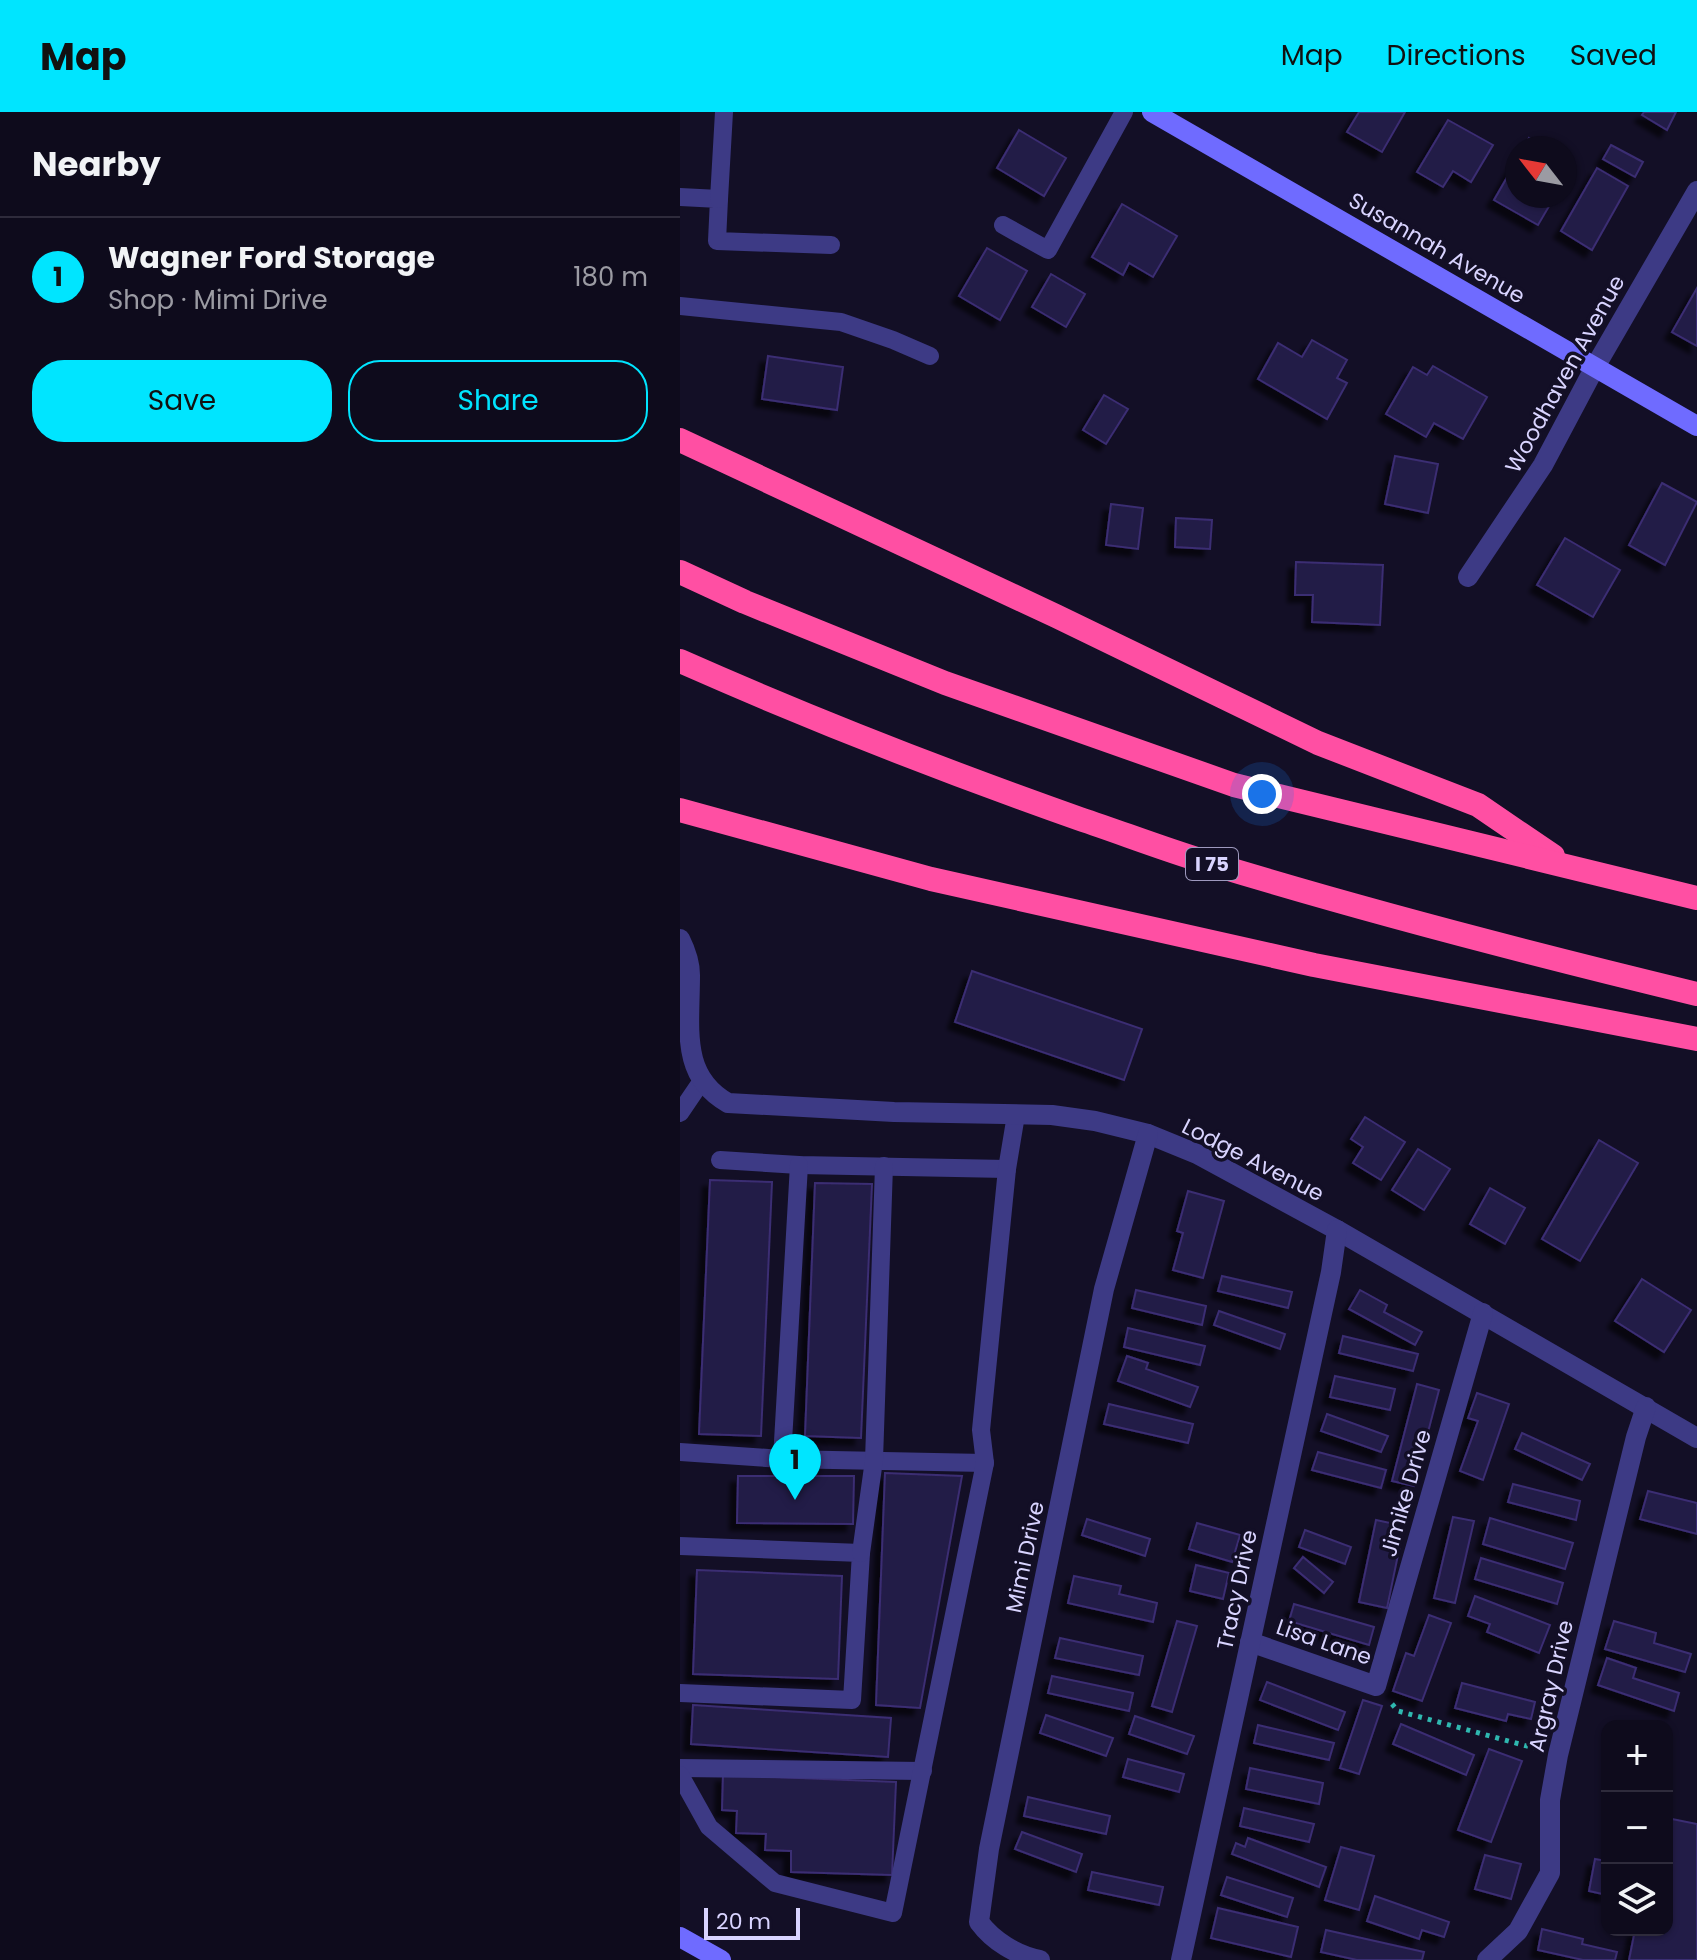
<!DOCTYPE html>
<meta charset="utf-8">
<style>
body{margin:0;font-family:Poppins,sans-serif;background:#1c1929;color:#f1f3f6}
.controls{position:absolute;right:24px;bottom:24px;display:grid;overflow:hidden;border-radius:16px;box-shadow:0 2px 6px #0004}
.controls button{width:72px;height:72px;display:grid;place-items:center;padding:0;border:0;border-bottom:2px solid #2e2b3b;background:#0e0b1c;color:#f1f3f6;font:40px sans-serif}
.compass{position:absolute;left:825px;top:24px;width:72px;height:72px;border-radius:50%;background:#0e0b1c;box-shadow:0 2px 6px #0004;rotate:301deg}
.scale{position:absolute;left:24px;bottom:20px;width:96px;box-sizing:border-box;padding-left:8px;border:4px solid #d9d4ff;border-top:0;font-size:22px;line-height:28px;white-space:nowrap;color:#d9d4ff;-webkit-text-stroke:6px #130f26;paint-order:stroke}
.you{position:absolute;left:582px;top:682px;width:28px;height:28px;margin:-20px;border:6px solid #fff;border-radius:50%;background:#1a73e8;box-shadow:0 0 0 12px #1a73e833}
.badge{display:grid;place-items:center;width:52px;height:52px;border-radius:50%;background:#00e5ff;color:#111;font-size:26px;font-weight:700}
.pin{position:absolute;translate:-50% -66px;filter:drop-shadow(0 2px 4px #0008)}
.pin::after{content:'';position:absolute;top:42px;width:28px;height:24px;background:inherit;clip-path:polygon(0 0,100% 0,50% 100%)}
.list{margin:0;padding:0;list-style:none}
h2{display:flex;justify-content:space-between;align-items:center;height:104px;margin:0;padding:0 32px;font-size:34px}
h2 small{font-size:26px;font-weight:400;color:#9b9ba3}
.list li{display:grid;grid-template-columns:52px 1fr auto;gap:24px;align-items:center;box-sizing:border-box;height:120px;padding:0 32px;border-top:2px solid #2e2b3b}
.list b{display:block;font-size:30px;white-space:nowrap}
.list p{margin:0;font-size:26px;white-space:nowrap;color:#9b9ba3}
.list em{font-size:26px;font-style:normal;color:#9b9ba3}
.actions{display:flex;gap:16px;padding:24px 32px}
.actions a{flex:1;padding:18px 0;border:2px solid #00e5ff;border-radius:32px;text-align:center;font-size:28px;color:#00e5ff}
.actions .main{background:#00e5ff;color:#111}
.icon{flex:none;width:44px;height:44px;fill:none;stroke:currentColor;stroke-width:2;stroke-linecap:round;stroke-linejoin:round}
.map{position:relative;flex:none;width:1017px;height:1848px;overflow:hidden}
header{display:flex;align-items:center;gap:48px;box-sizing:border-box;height:112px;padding:0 40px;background:#00e5ff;color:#111}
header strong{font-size:38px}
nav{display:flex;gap:44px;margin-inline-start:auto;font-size:28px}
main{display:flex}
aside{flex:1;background:#0e0b1c}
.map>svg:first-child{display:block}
.building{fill:#241b47;stroke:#3b2d73;stroke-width:2;filter:url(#shadow)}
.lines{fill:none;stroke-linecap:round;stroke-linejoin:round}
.path{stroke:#2fb8b0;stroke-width:5;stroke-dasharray:4 6;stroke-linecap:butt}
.lane{stroke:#3d3a85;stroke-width:18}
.street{stroke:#3d3a85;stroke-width:20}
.secondary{stroke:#6f6bff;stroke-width:20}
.highway{stroke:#ff4fa3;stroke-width:24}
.labels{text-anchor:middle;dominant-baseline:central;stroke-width:7;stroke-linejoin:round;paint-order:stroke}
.shield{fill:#130f26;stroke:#9e99be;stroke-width:2}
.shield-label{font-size:20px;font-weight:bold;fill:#d9d4ff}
.street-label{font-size:22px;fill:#d9d4ff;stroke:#130f26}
</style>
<header>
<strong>Map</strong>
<nav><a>Map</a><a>Directions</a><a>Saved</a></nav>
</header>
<main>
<aside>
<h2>Nearby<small></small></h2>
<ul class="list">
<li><span class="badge">1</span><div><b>Wagner Ford Storage</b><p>Shop · Mimi Drive</p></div><em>180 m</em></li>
</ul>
<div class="actions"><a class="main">Save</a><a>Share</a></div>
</aside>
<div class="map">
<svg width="1017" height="1848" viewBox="0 0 1017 1848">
<defs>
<filter id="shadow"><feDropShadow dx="-7" dy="7" stdDeviation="2" flood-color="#0009"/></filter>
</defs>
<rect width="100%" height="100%" fill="#130f26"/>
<!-- building -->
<g class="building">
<polygon points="679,0 725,0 702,40 667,20"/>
<polygon points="964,0 996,0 987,18 962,3"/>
<polygon points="768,8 813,33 791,70 773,59 763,75 737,60"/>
<polygon points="339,18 386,46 364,84 317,56"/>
<polygon points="849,26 866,36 844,36"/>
<polygon points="931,33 963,50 955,65 923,47"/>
<polygon points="837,48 837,84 875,84 858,113 814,88"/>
<polygon points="917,56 948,74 912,138 881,119"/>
<polygon points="442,92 497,124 473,165 449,151 443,163 412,145"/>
<polygon points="307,136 347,159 320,208 279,184"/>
<polygon points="371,162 405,182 386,215 352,195"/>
<polygon points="1017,176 1017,234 992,220"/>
<polygon points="632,228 667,248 657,266 667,271 647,307 578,267 598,231 622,245"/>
<polygon points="88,244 163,255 157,298 82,287"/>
<polygon points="753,254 807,285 783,327 754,311 746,325 706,302 733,255 747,263"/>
<polygon points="424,283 448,297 426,332 403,318"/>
<polygon points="715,344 758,352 748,401 705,392"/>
<polygon points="982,371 1017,390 985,453 949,433"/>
<polygon points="431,392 463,396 458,437 426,433"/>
<polygon points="496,406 532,408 530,437 495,435"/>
<polygon points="885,426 940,458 913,505 857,473"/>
<polygon points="616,450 703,453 700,513 632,510 633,483 615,483"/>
<polygon points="292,859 462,917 444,968 275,910"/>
<polygon points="685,1005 725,1030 701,1068 673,1051 683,1035 671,1027"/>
<polygon points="919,1028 958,1051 900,1149 862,1127"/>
<polygon points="738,1037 770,1057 744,1098 712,1078"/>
<polygon points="30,1068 92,1070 81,1324 19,1322"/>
<polygon points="135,1071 192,1072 181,1326 125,1324"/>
<polygon points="810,1076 845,1096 825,1132 790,1112"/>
<polygon points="508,1079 544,1089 523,1166 493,1158 503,1121 497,1119"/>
<polygon points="542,1164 612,1180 608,1196 538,1179"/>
<polygon points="962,1167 1011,1198 984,1240 935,1209"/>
<polygon points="456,1178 526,1194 522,1213 452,1196"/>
<polygon points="680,1178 707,1193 704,1200 742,1220 735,1233 669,1197"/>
<polygon points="539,1199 605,1222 600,1237 534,1213"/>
<polygon points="448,1216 525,1234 520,1253 444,1235"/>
<polygon points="663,1224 738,1242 733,1259 659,1241"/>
<polygon points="447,1244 468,1251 466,1257 518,1275 510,1295 438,1269"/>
<polygon points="655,1264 715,1277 710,1298 650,1285"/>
<polygon points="737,1272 759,1278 734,1374 712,1369"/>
<polygon points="797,1281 829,1292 803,1368 780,1359 798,1309 788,1306"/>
<polygon points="429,1292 513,1312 508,1331 424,1312"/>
<polygon points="647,1302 708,1324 701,1340 641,1319"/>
<polygon points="842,1321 910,1352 902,1368 835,1337"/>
<polygon points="638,1340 706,1358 701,1376 632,1358"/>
<polygon points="205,1361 282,1364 240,1596 196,1593"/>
<polygon points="58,1364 174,1364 173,1412 57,1411"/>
<polygon points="833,1372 900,1389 896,1408 828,1390"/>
<polygon points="968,1379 1017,1391 1017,1422 960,1407"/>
<polygon points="773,1405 794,1409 775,1491 754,1486"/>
<polygon points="810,1406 893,1431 885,1457 803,1432"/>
<polygon points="407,1407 470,1427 465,1444 402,1423"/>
<polygon points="696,1408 724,1414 707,1496 679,1490"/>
<polygon points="517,1411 560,1423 552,1450 509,1437"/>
<polygon points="625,1418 671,1435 665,1452 619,1435"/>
<polygon points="623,1445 653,1470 644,1481 614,1456"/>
<polygon points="801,1446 883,1471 877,1492 795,1467"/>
<polygon points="516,1453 549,1461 543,1487 510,1479"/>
<polygon points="17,1458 162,1464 158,1567 13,1562"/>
<polygon points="394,1464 441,1474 439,1482 477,1491 473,1510 388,1491"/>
<polygon points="795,1484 870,1513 859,1541 807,1520 810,1512 788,1504"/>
<polygon points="614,1492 694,1515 689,1533 609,1509"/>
<polygon points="749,1503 771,1511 742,1589 713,1579 726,1541 734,1544"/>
<polygon points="497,1509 517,1514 492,1600 472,1594"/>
<polygon points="934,1509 976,1521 974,1531 1011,1542 1005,1560 925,1537"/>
<polygon points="380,1526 463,1544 459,1563 375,1546"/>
<polygon points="927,1546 956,1556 953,1566 999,1581 994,1599 918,1573"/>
<polygon points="372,1564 453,1581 449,1599 368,1581"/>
<polygon points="587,1570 665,1600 658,1618 580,1588"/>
<polygon points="782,1571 855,1590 851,1607 828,1602 826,1609 775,1596"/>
<polygon points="683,1588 702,1594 679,1662 660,1656"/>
<polygon points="13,1593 211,1606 208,1645 11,1632"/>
<polygon points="366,1603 433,1626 426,1644 360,1621"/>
<polygon points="455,1604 514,1624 507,1642 449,1622"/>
<polygon points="721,1612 794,1643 786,1663 713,1632"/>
<polygon points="578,1613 654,1631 649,1648 574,1631"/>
<polygon points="809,1637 842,1649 811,1730 778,1718"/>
<polygon points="448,1647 504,1662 499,1680 443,1665"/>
<polygon points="570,1656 643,1671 639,1692 566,1677"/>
<polygon points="43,1663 216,1670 212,1763 111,1760 111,1739 85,1738 86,1722 56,1721 57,1699 42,1698"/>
<polygon points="348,1685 430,1704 426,1722 344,1704"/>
<polygon points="564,1696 634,1712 629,1730 560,1714"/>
<polygon points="987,1706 1017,1712 1017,1848 949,1848 955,1818 987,1818"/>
<polygon points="342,1720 402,1742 396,1760 335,1737"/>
<polygon points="568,1726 646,1755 639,1775 552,1742 556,1731 565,1735"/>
<polygon points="661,1735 694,1744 679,1798 645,1788"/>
<polygon points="805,1743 841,1752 831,1787 795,1777"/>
<polygon points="915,1747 927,1749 927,1783 909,1779"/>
<polygon points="412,1760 483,1775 479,1793 408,1778"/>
<polygon points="547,1765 613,1786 607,1805 541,1783"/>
<polygon points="695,1784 769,1810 764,1825 742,1818 739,1827 687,1809"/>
<polygon points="538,1796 618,1815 611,1845 531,1826"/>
<polygon points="862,1817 903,1827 902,1832 937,1840 935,1848 903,1848 858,1838"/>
<polygon points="646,1818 744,1840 742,1848 677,1848 641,1840"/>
</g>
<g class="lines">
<!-- path -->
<polyline class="path" points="712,1592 718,1599 854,1636"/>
<!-- lane -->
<g class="lane">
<polyline points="0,85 39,87 37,129 151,133"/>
<polyline points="39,87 44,0"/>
<polyline points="323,113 368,138 444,0"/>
<polyline points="0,194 161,210 213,228 250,244"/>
<polyline points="0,1001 19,973"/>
<polyline points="40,1048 119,1053 327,1057"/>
<polyline points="0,1340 102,1347 119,1053"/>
<polyline points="102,1347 305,1351"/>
<polyline points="0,1434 181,1441 172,1588 0,1581"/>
<polyline points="181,1441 194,1348 204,1054"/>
<polyline points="0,1656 243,1659"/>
<polyline points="0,1663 29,1715 95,1771 213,1801 305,1351 301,1318 327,1057 336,1003"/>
</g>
<!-- street -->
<g class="street">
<polyline points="788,465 863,353 915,255 1017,79"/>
<path d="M0,827C5,837 10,852 10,863C10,917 0,964 48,991L214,1000L372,1003L415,1009L468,1022L517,1042L657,1118L1017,1326"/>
<polyline points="570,1530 696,1574 803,1201"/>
<path d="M360,1848C336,1843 313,1829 299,1810L309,1737L424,1177L468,1022"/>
<polyline points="501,1848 651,1160 657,1118"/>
<polyline points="807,1848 838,1819 870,1761 870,1688 878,1643 956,1325 966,1295"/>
</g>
<!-- secondary -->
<g class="secondary">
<polyline points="472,0 1017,314"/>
<polyline points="0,1825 41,1848"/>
</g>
<!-- highway -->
<g class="highway">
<polyline points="0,328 376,504 638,631 798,693 873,744"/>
<polyline points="0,460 65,490 265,571 554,673 1017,786"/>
<path d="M0,549C131,607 264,659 400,707C442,721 483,737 526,750C688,800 852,842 1017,882"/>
<polyline points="0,698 251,767 634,853 1017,927"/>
</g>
</g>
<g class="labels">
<!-- shield labels -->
<rect class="shield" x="506" y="736" width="52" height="32" rx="6"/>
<g class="shield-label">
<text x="532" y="752">I 75</text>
</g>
<!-- street labels -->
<g class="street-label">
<text transform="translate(757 136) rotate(30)">Susannah Avenue</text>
<text transform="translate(885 262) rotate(-61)">Woodhaven Avenue</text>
<text transform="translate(573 1048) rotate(27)">Lodge Avenue</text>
<text transform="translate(726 1381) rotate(-74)">Jimike Drive</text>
<text transform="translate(345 1445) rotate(-78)">Mimi Drive</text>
<text transform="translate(557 1478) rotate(-78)">Tracy Drive</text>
<text transform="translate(644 1530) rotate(19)">Lisa Lane</text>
<text transform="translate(871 1574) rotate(-77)">Argray Drive</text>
</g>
</g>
</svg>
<div class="controls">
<button>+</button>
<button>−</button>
<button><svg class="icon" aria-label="layers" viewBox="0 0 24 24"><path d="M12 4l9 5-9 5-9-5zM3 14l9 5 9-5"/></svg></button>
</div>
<svg class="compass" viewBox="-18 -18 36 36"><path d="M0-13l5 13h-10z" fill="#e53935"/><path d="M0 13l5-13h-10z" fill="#9b9ba3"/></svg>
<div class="scale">20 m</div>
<div class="you"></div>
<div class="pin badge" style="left:115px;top:1388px">1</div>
</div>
</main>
